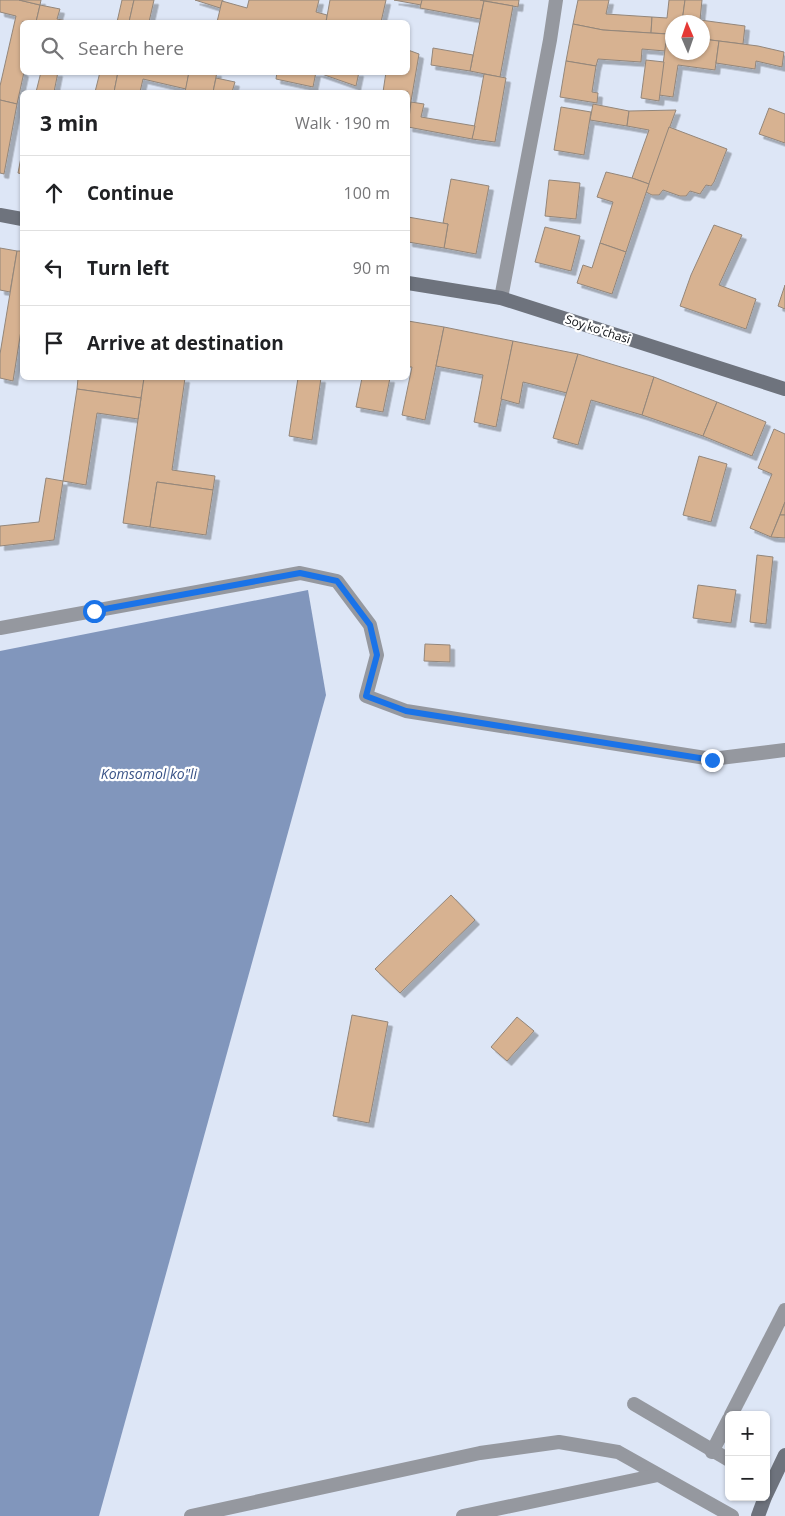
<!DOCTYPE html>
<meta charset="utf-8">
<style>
body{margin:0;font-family:"Open Sans",sans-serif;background:#f6f6f6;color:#202124}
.controls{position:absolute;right:15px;bottom:15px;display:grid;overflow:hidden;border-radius:8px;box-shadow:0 1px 4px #0004}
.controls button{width:45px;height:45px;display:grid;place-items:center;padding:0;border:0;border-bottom:1px solid #e0e0e0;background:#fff;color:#202124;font:25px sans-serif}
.compass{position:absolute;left:665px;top:15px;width:45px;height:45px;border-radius:50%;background:#fff;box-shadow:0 1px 4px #0004;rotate:358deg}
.stop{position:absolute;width:15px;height:15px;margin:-11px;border:4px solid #1a73e8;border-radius:50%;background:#fff}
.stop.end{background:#1a73e8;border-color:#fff;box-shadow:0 1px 5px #0008}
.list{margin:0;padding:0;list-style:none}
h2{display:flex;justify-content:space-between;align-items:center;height:65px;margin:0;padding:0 20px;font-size:21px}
h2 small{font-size:16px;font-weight:400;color:#757577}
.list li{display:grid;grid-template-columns:32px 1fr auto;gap:15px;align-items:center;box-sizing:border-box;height:75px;padding:0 20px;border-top:1px solid #e0e0e0}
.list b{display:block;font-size:19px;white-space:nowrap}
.list em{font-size:16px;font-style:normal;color:#757577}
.icon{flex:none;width:28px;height:28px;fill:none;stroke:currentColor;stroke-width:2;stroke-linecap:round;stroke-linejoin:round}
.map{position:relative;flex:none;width:785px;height:1516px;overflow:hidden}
.search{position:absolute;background:#fff;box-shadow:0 1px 4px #0004;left:20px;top:20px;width:390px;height:55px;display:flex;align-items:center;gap:12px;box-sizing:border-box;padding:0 18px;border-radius:8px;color:#757577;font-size:19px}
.panel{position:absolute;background:#fff;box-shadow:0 1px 4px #0004;left:20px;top:90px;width:390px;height:290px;border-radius:8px}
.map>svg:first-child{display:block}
.water{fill:#8196bc}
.building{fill:#d7b291;stroke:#93867a;filter:url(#shadow)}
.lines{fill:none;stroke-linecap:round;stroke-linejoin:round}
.service{stroke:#95989f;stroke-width:14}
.secondary{stroke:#6e737d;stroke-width:14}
.route{stroke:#1a73e8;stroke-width:6}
.labels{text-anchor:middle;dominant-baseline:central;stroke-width:4.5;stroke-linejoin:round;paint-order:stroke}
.street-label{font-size:12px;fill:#0a0d12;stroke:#fff}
.water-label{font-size:14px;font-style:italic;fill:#385286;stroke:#fff}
</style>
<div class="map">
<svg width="785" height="1516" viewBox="0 0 785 1516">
<defs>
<filter id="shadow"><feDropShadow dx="4.5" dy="4.5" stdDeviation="0" flood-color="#0004"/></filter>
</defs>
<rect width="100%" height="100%" fill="#dde6f6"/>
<!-- water -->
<polygon class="water" points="308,590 326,695 99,1516 0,1516 0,651"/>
<!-- building -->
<g class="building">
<polygon points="0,0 19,0 40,5 36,22 22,22 22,72 24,72 17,104 0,100 0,86 16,16 0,12"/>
<polygon points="19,0 41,0 40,5"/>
<polygon points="122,0 134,0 129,22 117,22"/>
<polygon points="134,0 154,0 149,22 129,22"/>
<polygon points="195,0 223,0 220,8"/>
<polygon points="249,0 319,0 316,12 327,15 326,22 217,22 222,1 247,8"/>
<polygon points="330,0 386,0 381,22 326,22"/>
<polygon points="394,0 422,0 421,5"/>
<polygon points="422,0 480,0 484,1 480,19 420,8"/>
<polygon points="480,0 519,0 518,7"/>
<polygon points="578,0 609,0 606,14 652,17 651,33 603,30 573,24"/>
<polygon points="669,0 685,0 682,22 672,22 672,34 651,33 652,17 667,18"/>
<polygon points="685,0 702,0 700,20 745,26 743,44 702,39 702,22 682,22"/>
<polygon points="484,1 513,6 500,77 470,71"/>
<polygon points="40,5 60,9 57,19 72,22 36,22"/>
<polygon points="573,24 603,30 667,34 665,51 642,49 641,62 598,59 596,66 566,61"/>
<polygon points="667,34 672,34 672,52 702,52 702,39 719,41 715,70 678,65 673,97 659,95"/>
<polygon points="719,41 758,46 784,52 782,67 756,61 755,69 716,63"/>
<polygon points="433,48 473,55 470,71 431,65"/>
<polygon points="408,50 419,54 408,119 408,92 383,92 386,72 408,72"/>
<polygon points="646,60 664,62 659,101 641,98"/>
<polygon points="566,61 596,66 592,92 598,93 597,103 560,97"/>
<polygon points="41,72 58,72 54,92 36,92"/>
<polygon points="100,72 118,72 114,92 95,92"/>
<polygon points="118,72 189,72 186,89 143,79 140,92 114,92"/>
<polygon points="189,72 217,72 213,92 185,92"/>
<polygon points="277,72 316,72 313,87 276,79"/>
<polygon points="316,72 359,72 356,86"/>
<polygon points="484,74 506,78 495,142 472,139"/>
<polygon points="216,78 235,82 232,92 213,92"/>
<polygon points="0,100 17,104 4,174 0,173"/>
<polygon points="411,102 424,104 421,117 475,126 472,139 408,127"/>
<polygon points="593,104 629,111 627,126 590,120"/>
<polygon points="561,107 591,112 584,155 554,150"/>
<polygon points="769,108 785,114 785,143 759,134"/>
<polygon points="676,110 649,184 632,178 649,130 627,126 629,111"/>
<polygon points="669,127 727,149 714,182 711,186 706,185 700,194 690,191 686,196 680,196 663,190 659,195 652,195 646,192"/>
<polygon points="22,152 22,174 18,173"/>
<polygon points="606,172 632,178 649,184 626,252 600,243 613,202 597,197"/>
<polygon points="451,179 489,186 476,254 444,248 448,224 443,223"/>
<polygon points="549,180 580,183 576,219 545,216"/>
<polygon points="408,217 448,224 444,248 408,242"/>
<polygon points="714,225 742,235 719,285 756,299 746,329 680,306 691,275"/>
<polygon points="545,227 580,236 571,271 535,262"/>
<polygon points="600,243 626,252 612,294 577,283 583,265 592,268"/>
<polygon points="0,248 17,251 10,292 0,290"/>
<polygon points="17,251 22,251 22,324 13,381 0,378 0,354"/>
<polygon points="785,285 785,309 778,306"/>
<polygon points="408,321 444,327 425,420 402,415 412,367 408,367"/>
<polygon points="444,327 513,341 496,427 474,422 483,375 436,366"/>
<polygon points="513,341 578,354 567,393 523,382 519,404 501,399"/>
<polygon points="578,354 654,377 642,415 591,400 578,445 553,438"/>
<polygon points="654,377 717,402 703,436 642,415"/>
<polygon points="78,378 144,379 141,398 77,389"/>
<polygon points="144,378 185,378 172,470 215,476 213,490 157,482 150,527 123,523"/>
<polygon points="298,378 321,378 312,440 289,436"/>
<polygon points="362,378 390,378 383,412 356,407"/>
<polygon points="77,389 141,398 138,419 97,413 86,485 63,481"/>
<polygon points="717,402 766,422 752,456 703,436"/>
<polygon points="774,429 785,434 785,502 771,537 750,528 772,474 758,468"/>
<polygon points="699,456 727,464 711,522 683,515"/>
<polygon points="46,478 63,481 54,540 0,546 0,526 39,522"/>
<polygon points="157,482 213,490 206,535 150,527"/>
<polygon points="785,502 785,515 780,515"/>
<polygon points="780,515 785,515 785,538 771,537"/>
<polygon points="757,555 773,557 766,624 750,622"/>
<polygon points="698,585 736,590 731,623 693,618"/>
<polygon points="425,644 450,645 450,662 424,661"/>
<polygon points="451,895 475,920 400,993 375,969"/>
<polygon points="352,1015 388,1022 369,1123 333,1116"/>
<polygon points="517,1017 534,1031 507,1061 491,1047"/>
</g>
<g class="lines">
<!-- service -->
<g class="service">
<polyline points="501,298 550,40 556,0"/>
<polyline points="0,628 300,573 337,581 370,625 377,655 366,696 406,711 712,759 785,750"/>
<polyline points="634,1404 729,1460"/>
<polyline points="731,1415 785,1310"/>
<polyline points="712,1452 729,1419"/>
<polyline points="191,1516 480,1453 559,1442 618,1452 732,1516"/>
<polyline points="463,1516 658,1475"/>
</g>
<!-- secondary -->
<g class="secondary">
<polyline points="0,215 22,219"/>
<polyline points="408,283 501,298 785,389"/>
<polyline points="766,1495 785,1455"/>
<polyline points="758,1516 765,1497"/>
</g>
</g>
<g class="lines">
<!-- route -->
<polyline class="route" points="94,611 300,573 337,581 370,625 377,655 366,696 406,711 712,760"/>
</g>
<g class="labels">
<!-- street labels -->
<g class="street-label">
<text transform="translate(598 329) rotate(18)">Soy ko'chasi</text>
</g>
<!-- water labels -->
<g class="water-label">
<text x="149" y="773">Komsomol ko"li</text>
</g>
</g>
</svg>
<div class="controls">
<button>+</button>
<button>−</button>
</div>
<svg class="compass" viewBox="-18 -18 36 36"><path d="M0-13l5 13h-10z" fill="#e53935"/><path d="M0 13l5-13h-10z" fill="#757577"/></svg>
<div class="stop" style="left:94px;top:611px"></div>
<div class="stop end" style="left:712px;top:760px"></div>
<div class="search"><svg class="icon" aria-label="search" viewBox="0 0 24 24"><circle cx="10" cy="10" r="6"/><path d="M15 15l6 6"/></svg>Search here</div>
<section class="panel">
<h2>3 min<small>Walk · 190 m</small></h2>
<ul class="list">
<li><svg class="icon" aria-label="ahead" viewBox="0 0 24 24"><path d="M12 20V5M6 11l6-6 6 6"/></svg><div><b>Continue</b></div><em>100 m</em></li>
<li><svg class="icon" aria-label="left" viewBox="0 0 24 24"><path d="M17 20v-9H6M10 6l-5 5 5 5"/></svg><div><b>Turn left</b></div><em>90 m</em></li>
<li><svg class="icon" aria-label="arrive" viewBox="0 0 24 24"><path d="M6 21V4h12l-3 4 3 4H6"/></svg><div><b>Arrive at destination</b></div></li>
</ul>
</section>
</div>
